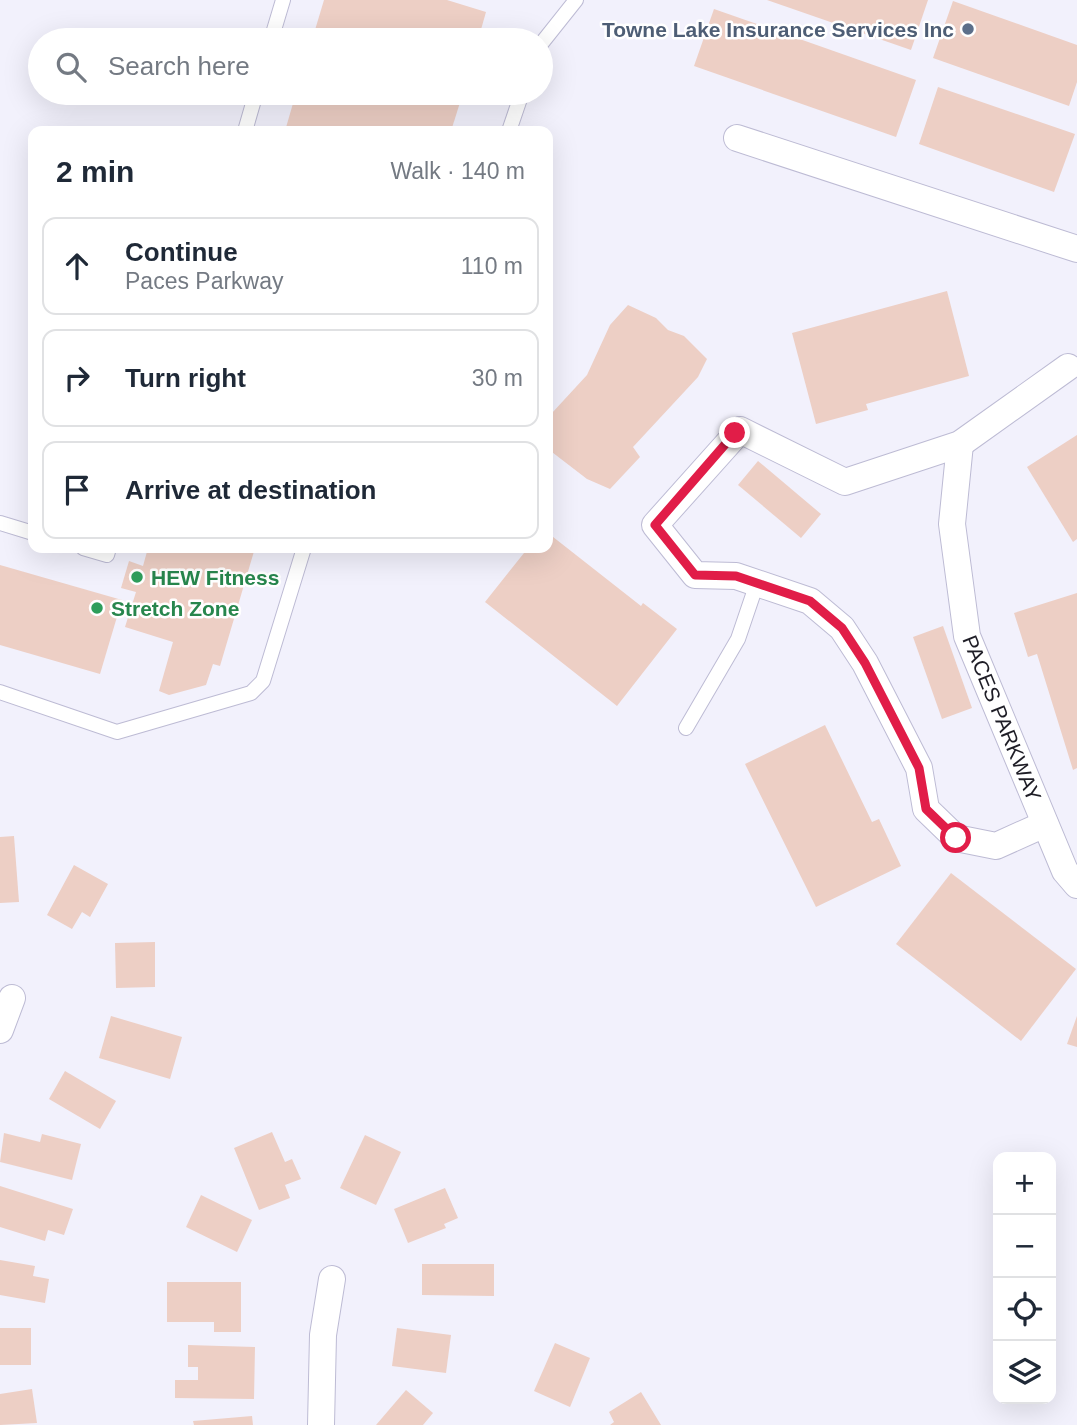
<!DOCTYPE html>
<meta charset="utf-8">
<style>
body{margin:0;font-family:Arial,sans-serif;background:#f6f6f7;color:#1f2937}
.controls{position:absolute;right:21px;bottom:21px;display:grid;overflow:hidden;border-radius:14px;box-shadow:0 7px 28px #0002}
.controls button{width:63px;height:63px;display:grid;place-items:center;padding:0;border:0;border-bottom:2px solid #e0e1e3;background:#fff;color:#1f2937;font:35px sans-serif}
.stop{position:absolute;width:21px;height:21px;margin:-16px;border:5px solid #e11d48;border-radius:50%;background:#fff}
.stop.end{background:#e11d48;border-color:#fff;box-shadow:0 2px 7px #0008}
.list{margin:0;padding:0;list-style:none}
h2{display:flex;justify-content:space-between;align-items:center;height:91px;margin:0;padding:0 28px;font-size:30px}
h2 small{font-size:23px;font-weight:400;color:#747a83}
.list li{display:grid;grid-template-columns:46px 1fr auto;gap:21px;align-items:center;box-sizing:border-box;height:98px;margin:0 14px 14px;padding:0 14px;border:2px solid #e0e1e3;border-radius:14px}
.list b{display:block;font-size:26px;white-space:nowrap}
.list p{margin:0;font-size:23px;white-space:nowrap;color:#747a83}
.list em{font-size:23px;font-style:normal;color:#747a83}
.icon{flex:none;width:38px;height:38px;fill:none;stroke:currentColor;stroke-width:2;stroke-linecap:round;stroke-linejoin:round}
.map{position:relative;flex:none;width:1077px;height:1425px;overflow:hidden}
.search{position:absolute;background:#fff;box-shadow:0 7px 28px #0002;left:28px;top:28px;width:525px;height:77px;display:flex;align-items:center;gap:18px;box-sizing:border-box;padding:0 24px;border-radius:38px;color:#747a83;font-size:26px}
.panel{position:absolute;background:#fff;box-shadow:0 7px 28px #0002;left:28px;top:126px;width:525px;height:427px;border-radius:14px}
.map>svg:first-child{display:block}
.building{fill:#edcfc5}
.lines{fill:none;stroke-linecap:round;stroke-linejoin:round}
.service-casing{stroke:#bdbbd4;stroke-width:16}
.minor-casing{stroke:#bdbbd4;stroke-width:28}
.service{stroke:#fff;stroke-width:14}
.minor{stroke:#fff;stroke-width:26}
.route{stroke:#e11d48;stroke-width:9}
.service-dot{fill:#5c6f8a;stroke:#fff;stroke-width:2.5}
.leisure-dot{fill:#2e9e5b;stroke:#fff;stroke-width:2.5}
.labels{text-anchor:middle;dominant-baseline:central;stroke-width:5;stroke-linejoin:round;paint-order:stroke}
.service-label{font-size:21px;font-weight:bold;fill:#4e5e75;stroke:#fff;text-anchor:end}
.leisure-label{font-size:21px;font-weight:bold;fill:#27864d;stroke:#fff;text-anchor:start}
.street-label{font-size:21px;fill:#1e1d26;stroke:#fff}
</style>
<div class="map">
<svg width="1077" height="1425" viewBox="0 0 1077 1425">
<rect width="100%" height="100%" fill="#f2f1fc"/>
<!-- building -->
<g class="building">
<polygon points="324,0 447,0 486,12 478,40 312,40"/>
<polygon points="767,0 928,0 911,50"/>
<polygon points="953,1 1077,45 1077,82 1069,106 933,58"/>
<polygon points="714,9 916,80 896,137 694,66"/>
<polygon points="938,87 1075,134 1054,192 919,144"/>
<polygon points="296,93 463,93 451,131 285,131"/>
<polygon points="947,291 969,376 866,404 868,410 816,424 792,333"/>
<polygon points="628,305 656,318 668,330 684,336 707,359 698,377 633,447 640,457 610,489 587,479 548,449 548,422 552,413 587,375 610,325"/>
<polygon points="1077,435 1077,539 1073,542 1027,467"/>
<polygon points="758,461 821,514 801,538 738,485"/>
<polygon points="548,533 641,606 643,603 677,629 617,706 485,602 528,548 548,548"/>
<polygon points="148,548 255,548 220,666 213,664 206,685 169,695 159,691 173,642 125,627 136,592 121,588 129,561 143,566"/>
<polygon points="0,565 122,600 100,674 0,645"/>
<polygon points="1077,593 1077,768 1073,770 1037,654 1028,657 1014,613"/>
<polygon points="943,626 972,708 942,719 913,637"/>
<polygon points="825,725 872,822 879,819 901,866 816,907 745,764"/>
<polygon points="14,836 19,902 0,903 0,837"/>
<polygon points="74,865 108,884 90,917 82,912 72,929 47,915"/>
<polygon points="951,873 1076,969 1021,1041 896,944"/>
<polygon points="155,942 155,987 116,988 115,943"/>
<polygon points="111,1016 182,1037 170,1079 99,1058"/>
<polygon points="1077,1016 1077,1047 1067,1044"/>
<polygon points="65,1071 116,1101 100,1129 49,1099"/>
<polygon points="272,1132 285,1162 292,1159 301,1179 285,1185 290,1198 259,1210 234,1148"/>
<polygon points="4,1133 40,1142 42,1134 81,1144 72,1180 0,1162"/>
<polygon points="365,1135 401,1152 376,1205 340,1188"/>
<polygon points="0,1186 73,1209 64,1235 48,1230 45,1241 0,1227"/>
<polygon points="445,1188 458,1218 444,1224 446,1228 408,1243 394,1209"/>
<polygon points="201,1195 252,1220 237,1252 186,1227"/>
<polygon points="0,1260 35,1266 33,1276 49,1279 45,1303 0,1295"/>
<polygon points="422,1264 494,1264 494,1296 422,1295"/>
<polygon points="167,1282 241,1282 241,1332 214,1332 214,1322 167,1322"/>
<rect x="0" y="1328" width="31" height="37"/>
<polygon points="397,1328 451,1335 446,1373 392,1366"/>
<polygon points="555,1343 590,1358 570,1407 534,1391"/>
<polygon points="188,1345 255,1347 254,1399 175,1398 175,1380 198,1380 198,1367 188,1367"/>
<polygon points="32,1389 37,1423 0,1425 0,1394"/>
<polygon points="406,1390 433,1413 423,1425 376,1425"/>
<polygon points="641,1392 661,1425 610,1425 614,1422 609,1412"/>
<polygon points="252,1416 253,1425 194,1425 193,1421"/>
</g>
<g class="lines">
<!-- service casing -->
<g class="service-casing">
<g id="service">
<polyline points="271,40 283,0"/>
<polyline points="541,44 576,0"/>
<polyline points="245,131 256,93"/>
<polyline points="509,131 522,93"/>
<polyline points="0,523 33,533"/>
<polyline points="83,548 107,555 109,548"/>
<polyline points="0,692 117,732 251,693 263,681 304,548"/>
<polyline points="686,728 738,639 757,583"/>
</g>
</g>
<!-- minor casing -->
<g class="minor-casing">
<g id="minor">
<polyline points="737,138 1077,249"/>
<polyline points="960,444 952,524 967,636 1065,871 1077,885"/>
<polyline points="1045,824 996,846 956,838 926,809 919,768 865,663 842,628 810,601 736,576 695,575 655,525 740,430 845,482 960,444 1068,367"/>
<polyline points="0,1030 12,998"/>
<polyline points="321,1425 323,1335 332,1279"/>
</g>
</g>
<!-- service -->
<use href="#service" class="service"/>
<!-- minor -->
<use href="#minor" class="minor"/>
</g>
<g class="lines">
<!-- route -->
<polyline class="route" points="735,433 655,525 695,575 736,576 810,601 842,628 865,663 919,768 926,809 956,838"/>
</g>
<!-- markers -->
<circle class="service-dot" cx="968" cy="29" r="7"/>
<g class="leisure-dot">
<circle cx="137" cy="577" r="7"/>
<circle cx="97" cy="608" r="7"/>
</g>
<g class="labels">
<!-- service labels -->
<g class="service-label">
<text x="954" y="29">Towne Lake Insurance Services Inc</text>
</g>
<!-- leisure labels -->
<g class="leisure-label">
<text x="151" y="577">HEW Fitness</text>
<text x="111" y="608">Stretch Zone</text>
</g>
<!-- street labels -->
<g class="street-label">
<text transform="translate(1002 718) rotate(68)">PACES PARKWAY</text>
</g>
</g>
</svg>
<div class="controls">
<button>+</button>
<button>−</button>
<button><svg class="icon" aria-label="locate" viewBox="0 0 24 24"><circle cx="12" cy="12" r="6"/><path d="M12 2v4M12 18v4M2 12h4M18 12h4"/></svg></button>
<button><svg class="icon" aria-label="layers" viewBox="0 0 24 24"><path d="M12 4l9 5-9 5-9-5zM3 14l9 5 9-5"/></svg></button>
</div>
<div class="stop" style="left:956px;top:838px"></div>
<div class="stop end" style="left:735px;top:433px"></div>
<div class="search"><svg class="icon" aria-label="search" viewBox="0 0 24 24"><circle cx="10" cy="10" r="6"/><path d="M15 15l6 6"/></svg>Search here</div>
<section class="panel">
<h2>2 min<small>Walk · 140 m</small></h2>
<ul class="list">
<li><svg class="icon" aria-label="ahead" viewBox="0 0 24 24"><path d="M12 20V5M6 11l6-6 6 6"/></svg><div><b>Continue</b><p>Paces Parkway</p></div><em>110 m</em></li>
<li><svg class="icon" aria-label="right" viewBox="0 0 24 24"><path d="M7 20v-9h11M14 6l5 5-5 5"/></svg><div><b>Turn right</b></div><em>30 m</em></li>
<li><svg class="icon" aria-label="arrive" viewBox="0 0 24 24"><path d="M6 21V4h12l-3 4 3 4H6"/></svg><div><b>Arrive at destination</b></div></li>
</ul>
</section>
</div>
